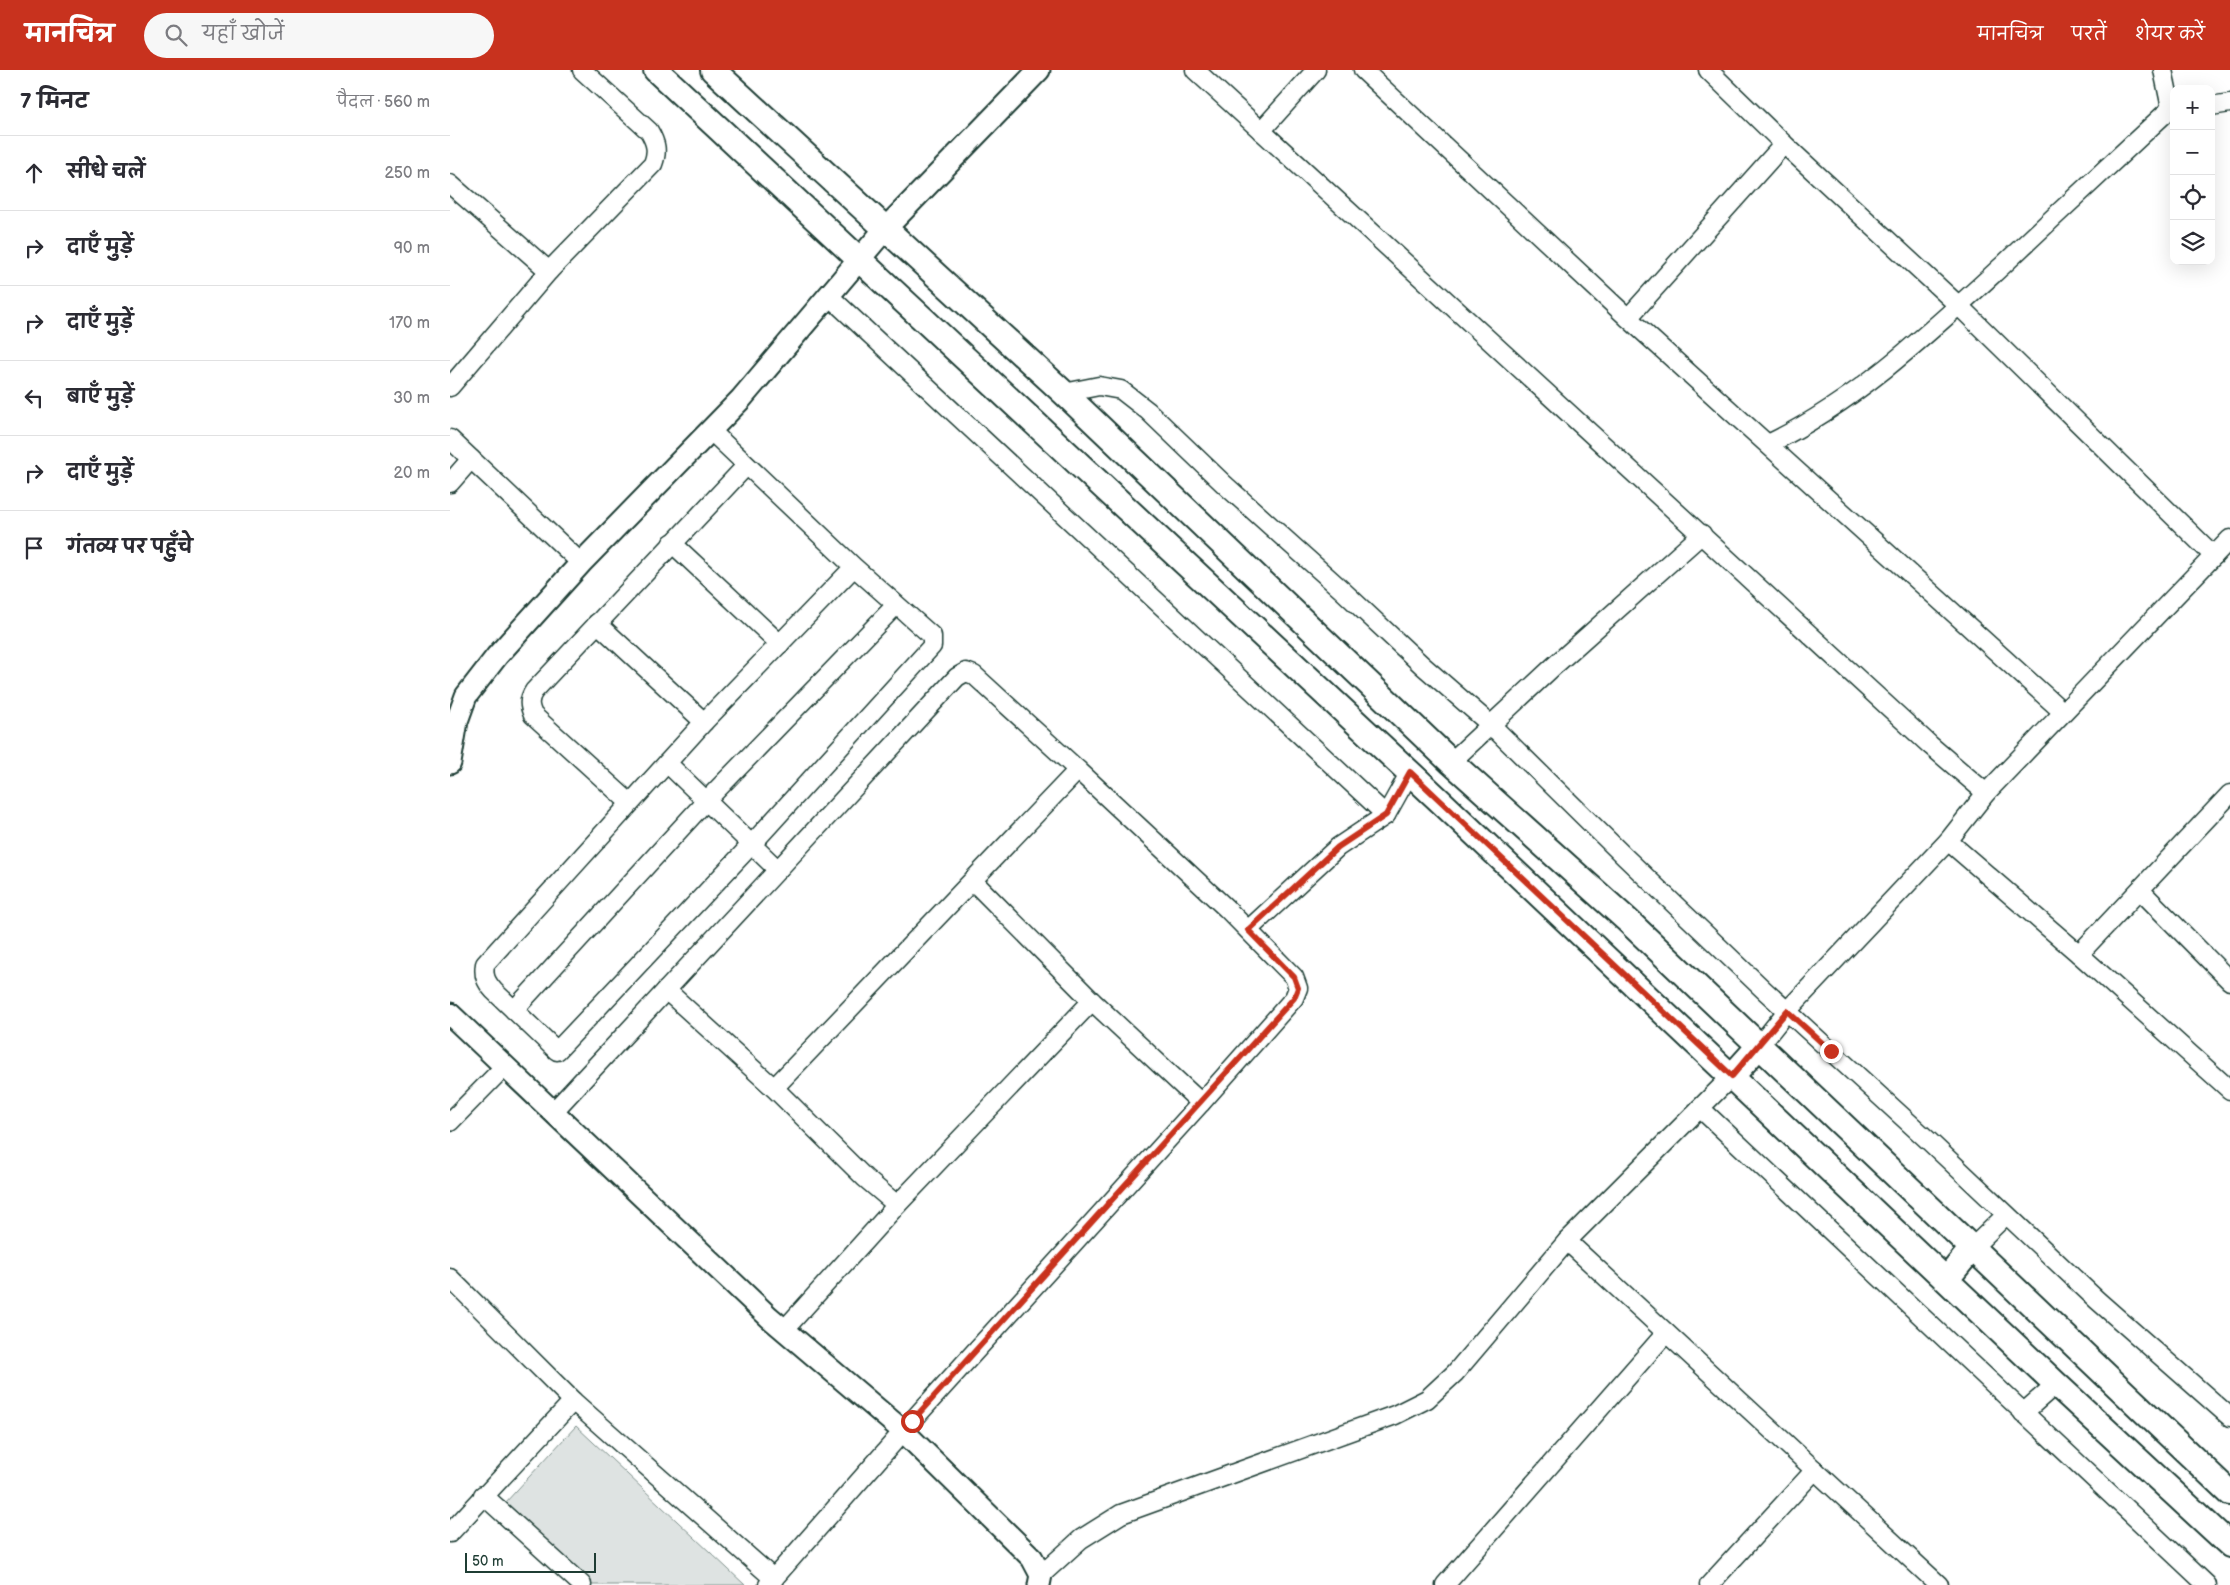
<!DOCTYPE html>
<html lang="hi">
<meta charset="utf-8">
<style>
body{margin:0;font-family:"Balsamiq Sans","Playpen Sans Deva",sans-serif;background:#f7f7f7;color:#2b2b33}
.controls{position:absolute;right:15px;top:15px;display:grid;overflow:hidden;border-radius:10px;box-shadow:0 5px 20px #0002}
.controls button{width:45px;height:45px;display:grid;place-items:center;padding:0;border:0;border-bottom:1px solid #e1e1e2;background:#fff;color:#2b2b33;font:25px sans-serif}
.scale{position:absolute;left:15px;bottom:12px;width:131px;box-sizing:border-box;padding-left:5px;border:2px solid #1f3d34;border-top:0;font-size:14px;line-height:18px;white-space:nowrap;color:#1f3d34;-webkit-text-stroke:4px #fff;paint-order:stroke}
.stop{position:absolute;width:15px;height:15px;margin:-11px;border:4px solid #c8321e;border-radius:50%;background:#fff}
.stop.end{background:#c8321e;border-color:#fff;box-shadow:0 1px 5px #0008}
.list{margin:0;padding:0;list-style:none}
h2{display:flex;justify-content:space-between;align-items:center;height:65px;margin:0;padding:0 20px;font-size:21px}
h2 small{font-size:16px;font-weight:400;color:#7c7c81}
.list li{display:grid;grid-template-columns:32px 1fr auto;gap:15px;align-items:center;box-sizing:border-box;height:75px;padding:0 20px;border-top:1px solid #e1e1e2}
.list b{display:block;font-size:19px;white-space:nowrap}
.list em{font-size:16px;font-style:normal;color:#7c7c81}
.icon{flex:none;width:28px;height:28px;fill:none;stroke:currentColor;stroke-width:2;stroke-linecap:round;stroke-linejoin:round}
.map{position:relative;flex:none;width:1780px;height:1515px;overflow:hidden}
header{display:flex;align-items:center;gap:30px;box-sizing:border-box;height:70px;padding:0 25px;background:#c8321e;color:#fff}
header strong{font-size:24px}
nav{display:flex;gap:28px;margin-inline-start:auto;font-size:18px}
.search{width:350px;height:45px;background:#f7f7f7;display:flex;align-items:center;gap:12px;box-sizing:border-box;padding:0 18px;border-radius:28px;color:#7c7c81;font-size:19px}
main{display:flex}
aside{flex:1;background:#fff}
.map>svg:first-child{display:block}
.green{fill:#dee3e2;stroke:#7e908b}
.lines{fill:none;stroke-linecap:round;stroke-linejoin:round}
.minor-casing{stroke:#1f3d34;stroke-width:21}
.tertiary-casing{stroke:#1f3d34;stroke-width:25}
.secondary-casing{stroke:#1f3d34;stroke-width:28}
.minor{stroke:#fff;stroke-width:18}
.tertiary{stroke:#fff;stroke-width:21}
.secondary{stroke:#fff;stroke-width:24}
.route{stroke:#c8321e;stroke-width:6}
</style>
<header>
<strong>मानचित्र</strong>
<div class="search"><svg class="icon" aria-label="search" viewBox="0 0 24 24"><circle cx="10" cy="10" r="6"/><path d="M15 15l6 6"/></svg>यहाँ खोजें</div>
<nav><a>मानचित्र</a><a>परतें</a><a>शेयर करें</a></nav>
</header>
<main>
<aside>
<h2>7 मिनट<small>पैदल · 560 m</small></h2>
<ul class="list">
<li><svg class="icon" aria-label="ahead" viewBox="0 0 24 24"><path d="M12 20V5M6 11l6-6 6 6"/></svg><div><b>सीधे चलें</b></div><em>250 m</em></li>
<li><svg class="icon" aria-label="right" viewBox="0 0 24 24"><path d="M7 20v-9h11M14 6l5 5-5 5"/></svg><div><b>दाएँ मुड़ें</b></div><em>90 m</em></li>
<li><svg class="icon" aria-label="right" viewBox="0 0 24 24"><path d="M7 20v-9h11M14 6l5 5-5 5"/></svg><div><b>दाएँ मुड़ें</b></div><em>170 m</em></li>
<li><svg class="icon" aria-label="left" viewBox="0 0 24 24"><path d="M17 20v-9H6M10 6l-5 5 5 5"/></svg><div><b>बाएँ मुड़ें</b></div><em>30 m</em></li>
<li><svg class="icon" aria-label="right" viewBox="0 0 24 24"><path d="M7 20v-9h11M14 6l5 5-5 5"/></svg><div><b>दाएँ मुड़ें</b></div><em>20 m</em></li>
<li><svg class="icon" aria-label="arrive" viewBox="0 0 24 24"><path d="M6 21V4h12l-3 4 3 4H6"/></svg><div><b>गंतव्य पर पहुँचे</b></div></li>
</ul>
</aside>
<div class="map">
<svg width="1780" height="1515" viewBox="0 0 1780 1515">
<rect width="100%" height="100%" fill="#fff"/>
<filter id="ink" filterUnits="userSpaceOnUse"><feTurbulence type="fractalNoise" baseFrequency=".02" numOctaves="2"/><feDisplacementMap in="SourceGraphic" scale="10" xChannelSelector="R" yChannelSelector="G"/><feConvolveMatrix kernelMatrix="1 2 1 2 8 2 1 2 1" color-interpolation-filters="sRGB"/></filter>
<g filter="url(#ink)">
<!-- green -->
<polygon class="green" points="126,1356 295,1515 142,1515 55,1433"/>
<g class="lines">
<!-- minor casing -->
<g class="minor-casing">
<g id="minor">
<polyline points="745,0 1480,675 1536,723"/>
<polyline points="913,0 1178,248 1613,642"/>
<polyline points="1258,0 1334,74 1509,236 1764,486"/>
<polyline points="1713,0 1721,38"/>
<polyline points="1761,36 1780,33"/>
<polyline points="811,61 866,0"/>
<polyline points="0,114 99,201"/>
<polyline points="379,226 936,745"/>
<polyline points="1178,248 1334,74"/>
<path d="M0,317L99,201L203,94C208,81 206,73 199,61L132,0"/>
<polyline points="614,323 649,316 671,320 698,341 775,415 893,521 972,595 1041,655 1175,787 1314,920 1480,1072 1647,1230 1780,1347"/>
<path d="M260,360L404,497L254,652L35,894C33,906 36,912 44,921L107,981L302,774L482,576V566L404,497"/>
<polyline points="0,369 131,493"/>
<path d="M1318,374C1406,332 1480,262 1552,196C1608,143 1664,91 1721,38"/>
<polyline points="0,413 21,389"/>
<polyline points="222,473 330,574"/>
<polyline points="147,553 254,652"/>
<polyline points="1001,692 1104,596 1252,464"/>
<polyline points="217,693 328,800"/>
<polyline points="628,700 776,838 844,907 848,918 844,928 751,1033"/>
<path d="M180,733L83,645C79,636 78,630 84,621L296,396"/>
<polyline points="1498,771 1629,884 1780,1020"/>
<polyline points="1690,820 1780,911"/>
<polyline points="798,860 888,777 936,745 960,702"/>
<polyline points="1629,884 1780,724"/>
<polyline points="216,920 324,1018 415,1108 447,1135"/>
<polyline points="64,940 256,731 446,535"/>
<polyline points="1309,976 1337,941 1498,771 1536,723 1780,469"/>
<polyline points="1250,1038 1757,1515"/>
<polyline points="103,1042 507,607 516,602 524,605 628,700 324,1018"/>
<polyline points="0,1052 55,996"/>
<polyline points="1117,1171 1489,1515"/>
<polyline points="1523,1177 1556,1145"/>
<polyline points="0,1208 123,1331 324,1509"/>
<polyline points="334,1260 447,1135 642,931"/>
<polyline points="1573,1343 1606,1314"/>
<polyline points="33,1425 132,1515"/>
<polyline points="0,1463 123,1331"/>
<polyline points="591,1505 631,1469 671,1444 945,1345 977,1329 1005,1303 1117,1171 1282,1006"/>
<polyline points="318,1515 471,1341 751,1033 642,931 523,811"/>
<polyline points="995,1515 1216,1263"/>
<polyline points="1259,1515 1365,1400"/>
</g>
</g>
<!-- tertiary casing -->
<g class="tertiary-casing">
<g id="tertiary">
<polyline points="0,693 7,651 16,626 47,586 131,493 291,329 435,159 589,0"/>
<polyline points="0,944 319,1247 453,1361 582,1488 591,1505 589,1515"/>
</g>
</g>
<!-- secondary casing -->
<g class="secondary-casing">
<g id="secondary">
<polyline points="206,0 987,728 1606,1314 1780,1475"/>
<polyline points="263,0 614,323 1001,692 1177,850 1780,1423"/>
<polyline points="1282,1006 1309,976"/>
<polyline points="1497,1209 1523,1177"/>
</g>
</g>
<!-- minor -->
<use href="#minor" class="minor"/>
<!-- tertiary -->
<use href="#tertiary" class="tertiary"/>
<!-- secondary -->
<use href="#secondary" class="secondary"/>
</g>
</g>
<g class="lines" filter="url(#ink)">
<!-- route -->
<polyline class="route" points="462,1351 844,928 848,918 844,907 798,860 888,777 936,745 960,702 1282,1006 1337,941 1381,981"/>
</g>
</svg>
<div class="controls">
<button>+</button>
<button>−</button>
<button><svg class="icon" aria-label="locate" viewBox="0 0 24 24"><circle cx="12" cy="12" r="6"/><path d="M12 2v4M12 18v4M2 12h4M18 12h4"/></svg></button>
<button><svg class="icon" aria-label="layers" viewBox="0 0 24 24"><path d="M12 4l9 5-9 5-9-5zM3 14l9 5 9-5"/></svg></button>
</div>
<div class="scale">50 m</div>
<div class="stop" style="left:462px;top:1351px"></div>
<div class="stop end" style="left:1381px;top:981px"></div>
</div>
</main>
